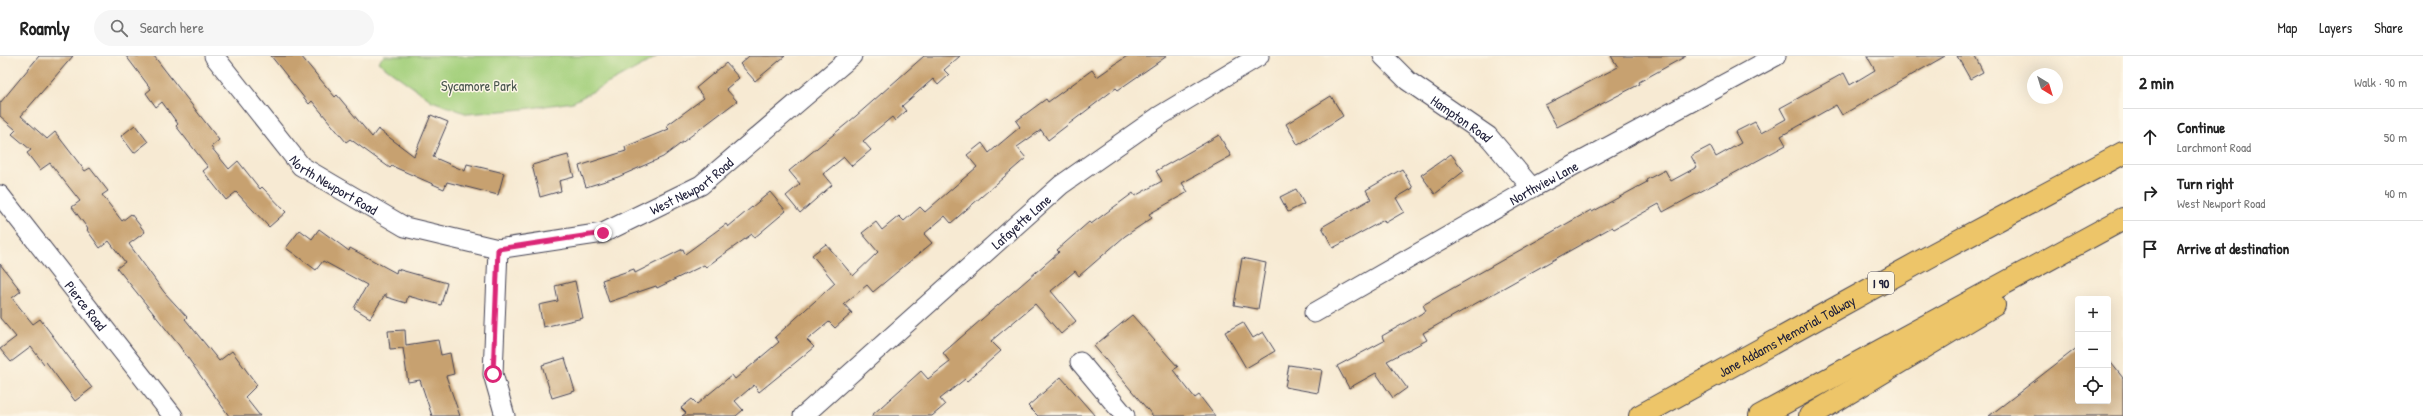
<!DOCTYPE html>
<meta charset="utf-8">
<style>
body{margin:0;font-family:"Patrick Hand",sans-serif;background:#f6f6f6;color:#222}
.controls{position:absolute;right:12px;bottom:12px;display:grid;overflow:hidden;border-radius:4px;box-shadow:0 4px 16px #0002}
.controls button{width:36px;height:36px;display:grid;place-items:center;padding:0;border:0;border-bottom:1px solid #e0e0e0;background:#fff;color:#222;font:20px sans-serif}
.compass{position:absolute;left:2027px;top:12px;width:36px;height:36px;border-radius:50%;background:#fff;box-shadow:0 4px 16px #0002;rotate:142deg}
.stop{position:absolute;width:12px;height:12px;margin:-9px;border:3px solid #db2777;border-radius:50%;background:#fff}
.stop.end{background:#db2777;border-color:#fff;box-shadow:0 1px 4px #0008}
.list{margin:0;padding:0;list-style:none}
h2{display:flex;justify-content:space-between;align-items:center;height:52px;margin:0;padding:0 16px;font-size:17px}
h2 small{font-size:13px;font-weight:400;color:#767676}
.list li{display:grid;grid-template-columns:26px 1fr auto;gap:12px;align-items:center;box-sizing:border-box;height:56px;padding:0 16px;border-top:1px solid #e0e0e0}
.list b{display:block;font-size:15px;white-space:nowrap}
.list p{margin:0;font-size:13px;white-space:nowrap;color:#767676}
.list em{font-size:13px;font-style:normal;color:#767676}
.icon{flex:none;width:22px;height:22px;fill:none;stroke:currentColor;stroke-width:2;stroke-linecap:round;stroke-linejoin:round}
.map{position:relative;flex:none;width:2123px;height:360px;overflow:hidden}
header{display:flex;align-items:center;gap:24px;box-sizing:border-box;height:56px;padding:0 20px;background:#fff;border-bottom:1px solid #e0e0e0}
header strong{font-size:19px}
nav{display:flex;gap:22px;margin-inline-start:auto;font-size:14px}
.search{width:280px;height:36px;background:#f6f6f6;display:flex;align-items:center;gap:10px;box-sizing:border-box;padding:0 14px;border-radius:22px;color:#767676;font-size:15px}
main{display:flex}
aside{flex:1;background:#fff}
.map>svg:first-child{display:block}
.green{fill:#a4d07d;stroke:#63795c}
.building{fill:#c7a170}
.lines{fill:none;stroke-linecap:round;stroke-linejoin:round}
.minor-casing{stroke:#424052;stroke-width:21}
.motorway-casing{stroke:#424052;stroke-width:24}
.minor{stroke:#fff;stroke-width:19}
.motorway{stroke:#edc569;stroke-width:22}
.route{stroke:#db2777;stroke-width:5}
.labels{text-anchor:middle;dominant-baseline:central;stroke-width:3;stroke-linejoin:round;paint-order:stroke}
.shield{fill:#fcf5e5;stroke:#63616e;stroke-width:1}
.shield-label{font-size:13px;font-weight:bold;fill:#22223b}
.park-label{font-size:14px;fill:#49564f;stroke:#fcf5e5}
.street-label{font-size:14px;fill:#22223b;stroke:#fcf5e5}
</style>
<header>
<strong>Roamly</strong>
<div class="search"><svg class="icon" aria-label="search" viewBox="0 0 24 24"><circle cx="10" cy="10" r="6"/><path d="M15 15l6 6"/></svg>Search here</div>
<nav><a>Map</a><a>Layers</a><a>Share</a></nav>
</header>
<main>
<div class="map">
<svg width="2123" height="360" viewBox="0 0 2123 360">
<rect width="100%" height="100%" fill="#fcf5e5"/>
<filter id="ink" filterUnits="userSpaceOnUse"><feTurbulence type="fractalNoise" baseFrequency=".025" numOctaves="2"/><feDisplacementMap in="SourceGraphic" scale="8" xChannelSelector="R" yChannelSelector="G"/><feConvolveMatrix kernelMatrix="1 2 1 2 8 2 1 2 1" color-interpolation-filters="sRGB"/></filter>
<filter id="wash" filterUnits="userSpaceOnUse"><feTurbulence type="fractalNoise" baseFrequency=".012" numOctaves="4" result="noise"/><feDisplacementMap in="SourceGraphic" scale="16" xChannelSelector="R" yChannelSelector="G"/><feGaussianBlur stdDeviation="0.9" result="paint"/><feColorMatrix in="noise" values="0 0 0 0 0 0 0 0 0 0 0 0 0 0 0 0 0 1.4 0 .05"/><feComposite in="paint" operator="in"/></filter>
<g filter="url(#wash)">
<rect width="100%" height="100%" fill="#f7ead3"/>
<!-- green -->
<polygon class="green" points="384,0 657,0 650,5 573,46 524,53 468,58 432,45 378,6"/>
<g id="blocks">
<!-- building -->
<g class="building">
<polygon points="39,0 73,0 21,60 47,83 55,76 85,115 90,112 108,135 102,139 122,165 131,158 145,176 129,188 164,236 187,261 185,263 219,305 232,295 257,329 245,341 260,360 229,360 178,288 117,212 125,206 109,185 100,192 87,174 88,173 72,151 80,145 61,121 50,107 40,114 27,97 31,94 12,78 16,74 0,60 0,47"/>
<polygon points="126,0 154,0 219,84 211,91 229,113 238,105 260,133 262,131 286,156 269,171 236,136 226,144 203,115 208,111 176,70 178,68 162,46 156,51 146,37 151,33"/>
<polygon points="271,0 301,0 335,41 337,39 372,81 378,73 414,100 431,59 448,66 433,101 465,115 467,108 504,117 498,139 447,126 444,133 392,110 390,112 350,83 346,86 312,45 309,48"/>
<polygon points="749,0 785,0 755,25 740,8"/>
<polygon points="924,0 960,0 944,14 949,19 938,29 933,23 902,50 906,55 895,65 892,61 863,85 871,94 852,110 844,101 823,118 832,129 800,157 786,140 800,128 789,115 856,60"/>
<polygon points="1127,0 1167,0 1118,34 1116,32 1048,84 1041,74 1017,91 1026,102 951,167 945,160 924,178 932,187 873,236 867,229 844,248 852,257 835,272 829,266 807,284 814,291 796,306 759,336 754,329 735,345 743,354 736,360 682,360 686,357 681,352 692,343 697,348 732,319 735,323 779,286 775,281 835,227 812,199 826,188 853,220 878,196 862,177 876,166 882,174 899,160 904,165 920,151 925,156 977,111 967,99 982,87 989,97 1020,71 1016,65 1046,43 1048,46 1092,14 1097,21"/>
<polygon points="1611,0 1686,0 1639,26 1640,28 1557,71 1545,49 1618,11"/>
<polygon points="1867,0 1945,0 1842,59 1836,49 1781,80 1786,89 1663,156 1659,148 1614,173 1612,171 1423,277 1427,284 1387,305 1407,332 1393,342 1376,317 1349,332 1337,310 1384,285 1382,280 1426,255 1423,249 1591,154 1592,156 1647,126 1646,124 1665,114 1671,125 1697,111 1691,100 1710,90 1716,101 1741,87 1735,76 1755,66 1761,77 1786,63 1780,52 1844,17 1850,29 1875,14"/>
<polygon points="1957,0 1975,0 1983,16 1970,23"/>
<polygon points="726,7 739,22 726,33 737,45 663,101 618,121 586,131 579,110 626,95 625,91 669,73 666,70 704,42 696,32"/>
<polygon points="1331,40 1343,60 1298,89 1286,68"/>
<polygon points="135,69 148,86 134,97 121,80"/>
<polygon points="1219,79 1231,100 1182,127 1188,136 1149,158 1152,162 1125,180 1079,220 1075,215 1051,235 1076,265 1061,278 1035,248 991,285 1001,295 967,325 965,323 940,343 945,349 932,360 871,360 921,315 928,323 950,306 943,297 1059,196 1057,194 1089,166 1091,168 1133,137 1135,140 1162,125 1156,115"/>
<polygon points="1451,98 1464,115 1435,138 1421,119"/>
<polygon points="568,99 574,121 559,125 561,135 540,141 532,109"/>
<polygon points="1402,113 1413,132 1396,142 1404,156 1385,167 1384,164 1333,192 1322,171 1371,143 1366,134"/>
<polygon points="1296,133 1304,148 1288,156 1280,141"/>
<polygon points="770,136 786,155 754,182 752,178 706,211 704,209 657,232 656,230 609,246 602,224 634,213 635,217 683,193 685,198 726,168 728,171"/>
<polygon points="319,173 349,195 350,192 396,217 397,213 447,227 441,249 408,240 406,247 386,241 386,237 370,262 354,252 367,229 323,205 316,214 286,192 300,174 312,183"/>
<polygon points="1242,202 1266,207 1258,253 1234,249"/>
<polygon points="0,208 21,235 12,242 33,268 40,263 92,332 75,345 46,306 44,308 31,291 11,306 0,293 16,281 0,262"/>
<polygon points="575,225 583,262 543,271 539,249 558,245 555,230"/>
<polygon points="1132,259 1178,311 1173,314 1195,342 1199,339 1215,360 1153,360 1094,290"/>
<polygon points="1243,266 1253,282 1263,276 1275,295 1246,312 1225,276"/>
<polygon points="405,274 406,289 438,284 441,299 450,297 454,318 446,320 460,360 432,360 420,324 408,326 403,292 390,293 388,275"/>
<polygon points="2078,291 2078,345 2108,345 2108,303 2123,322 2123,360 1989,360"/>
<polygon points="565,302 575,335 552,342 542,309"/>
<polygon points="1289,309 1322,314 1318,337 1285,331"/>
<polygon points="1061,321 1095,360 1038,360 1028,350"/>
</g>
</g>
</g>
<g filter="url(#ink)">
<use href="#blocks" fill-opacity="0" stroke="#424052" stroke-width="1"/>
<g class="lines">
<!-- minor casing -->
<g class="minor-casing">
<g id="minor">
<path id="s1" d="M214,0L301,110L405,171L498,193L603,177L701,129L852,0"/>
<path id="s2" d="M1383,0L1408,25L1488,80L1532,132"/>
<path id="s3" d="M0,139L173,360"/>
<polyline points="498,193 493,318 505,360"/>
<path id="s4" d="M1314,257L1532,132L1776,0"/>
<polyline points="1080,306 1125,360"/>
<path id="s5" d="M803,360L1061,129L1158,61L1259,0"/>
</g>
</g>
<!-- motorway casing -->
<g class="motorway-casing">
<g id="motorway">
<path id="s6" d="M1640,360L1934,198L2123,97"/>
<polyline points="1760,360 2123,163"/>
<polyline points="1810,360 1994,249"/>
</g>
</g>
<!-- minor -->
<use href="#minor" class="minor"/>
<!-- motorway -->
<use href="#motorway" class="motorway"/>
</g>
</g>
<g class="lines" filter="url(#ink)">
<!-- route -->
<polyline class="route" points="493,318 498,193 603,177"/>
</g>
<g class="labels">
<!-- shield labels -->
<rect class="shield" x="1868" y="216" width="26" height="22" rx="3"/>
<g class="shield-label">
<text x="1881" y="227">I 90</text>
</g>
<!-- park labels -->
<g class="park-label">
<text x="479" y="29">Sycamore Park</text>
</g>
<!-- street labels -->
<g class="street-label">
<text stroke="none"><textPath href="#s2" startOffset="101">Hampton Road</textPath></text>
<text stroke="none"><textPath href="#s1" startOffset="178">North Newport Road</textPath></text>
<text stroke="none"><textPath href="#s4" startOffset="264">Northview Lane</textPath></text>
<text stroke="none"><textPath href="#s1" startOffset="563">West Newport Road</textPath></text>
<text stroke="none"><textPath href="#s5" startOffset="292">Lafayette Lane</textPath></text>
<text stroke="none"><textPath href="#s3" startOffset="140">Pierce Road</textPath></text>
<text stroke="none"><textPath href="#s6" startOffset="167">Jane Addams Memorial Tollway</textPath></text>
</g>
</g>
</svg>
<div class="controls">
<button>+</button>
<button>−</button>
<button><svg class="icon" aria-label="locate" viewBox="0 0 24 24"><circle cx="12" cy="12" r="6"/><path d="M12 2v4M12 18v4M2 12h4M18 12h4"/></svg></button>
</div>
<svg class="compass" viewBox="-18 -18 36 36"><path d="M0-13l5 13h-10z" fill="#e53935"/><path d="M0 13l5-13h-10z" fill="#767676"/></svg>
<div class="stop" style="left:493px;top:318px"></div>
<div class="stop end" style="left:603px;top:177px"></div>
</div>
<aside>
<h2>2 min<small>Walk · 90 m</small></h2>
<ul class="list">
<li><svg class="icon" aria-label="ahead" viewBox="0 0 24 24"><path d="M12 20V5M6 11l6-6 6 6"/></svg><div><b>Continue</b><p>Larchmont Road</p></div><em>50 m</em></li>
<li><svg class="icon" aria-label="right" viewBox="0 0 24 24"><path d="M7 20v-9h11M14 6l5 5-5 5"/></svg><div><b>Turn right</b><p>West Newport Road</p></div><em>40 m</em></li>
<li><svg class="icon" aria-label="arrive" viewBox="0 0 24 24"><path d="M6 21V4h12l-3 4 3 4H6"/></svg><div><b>Arrive at destination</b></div></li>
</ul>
</aside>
</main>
